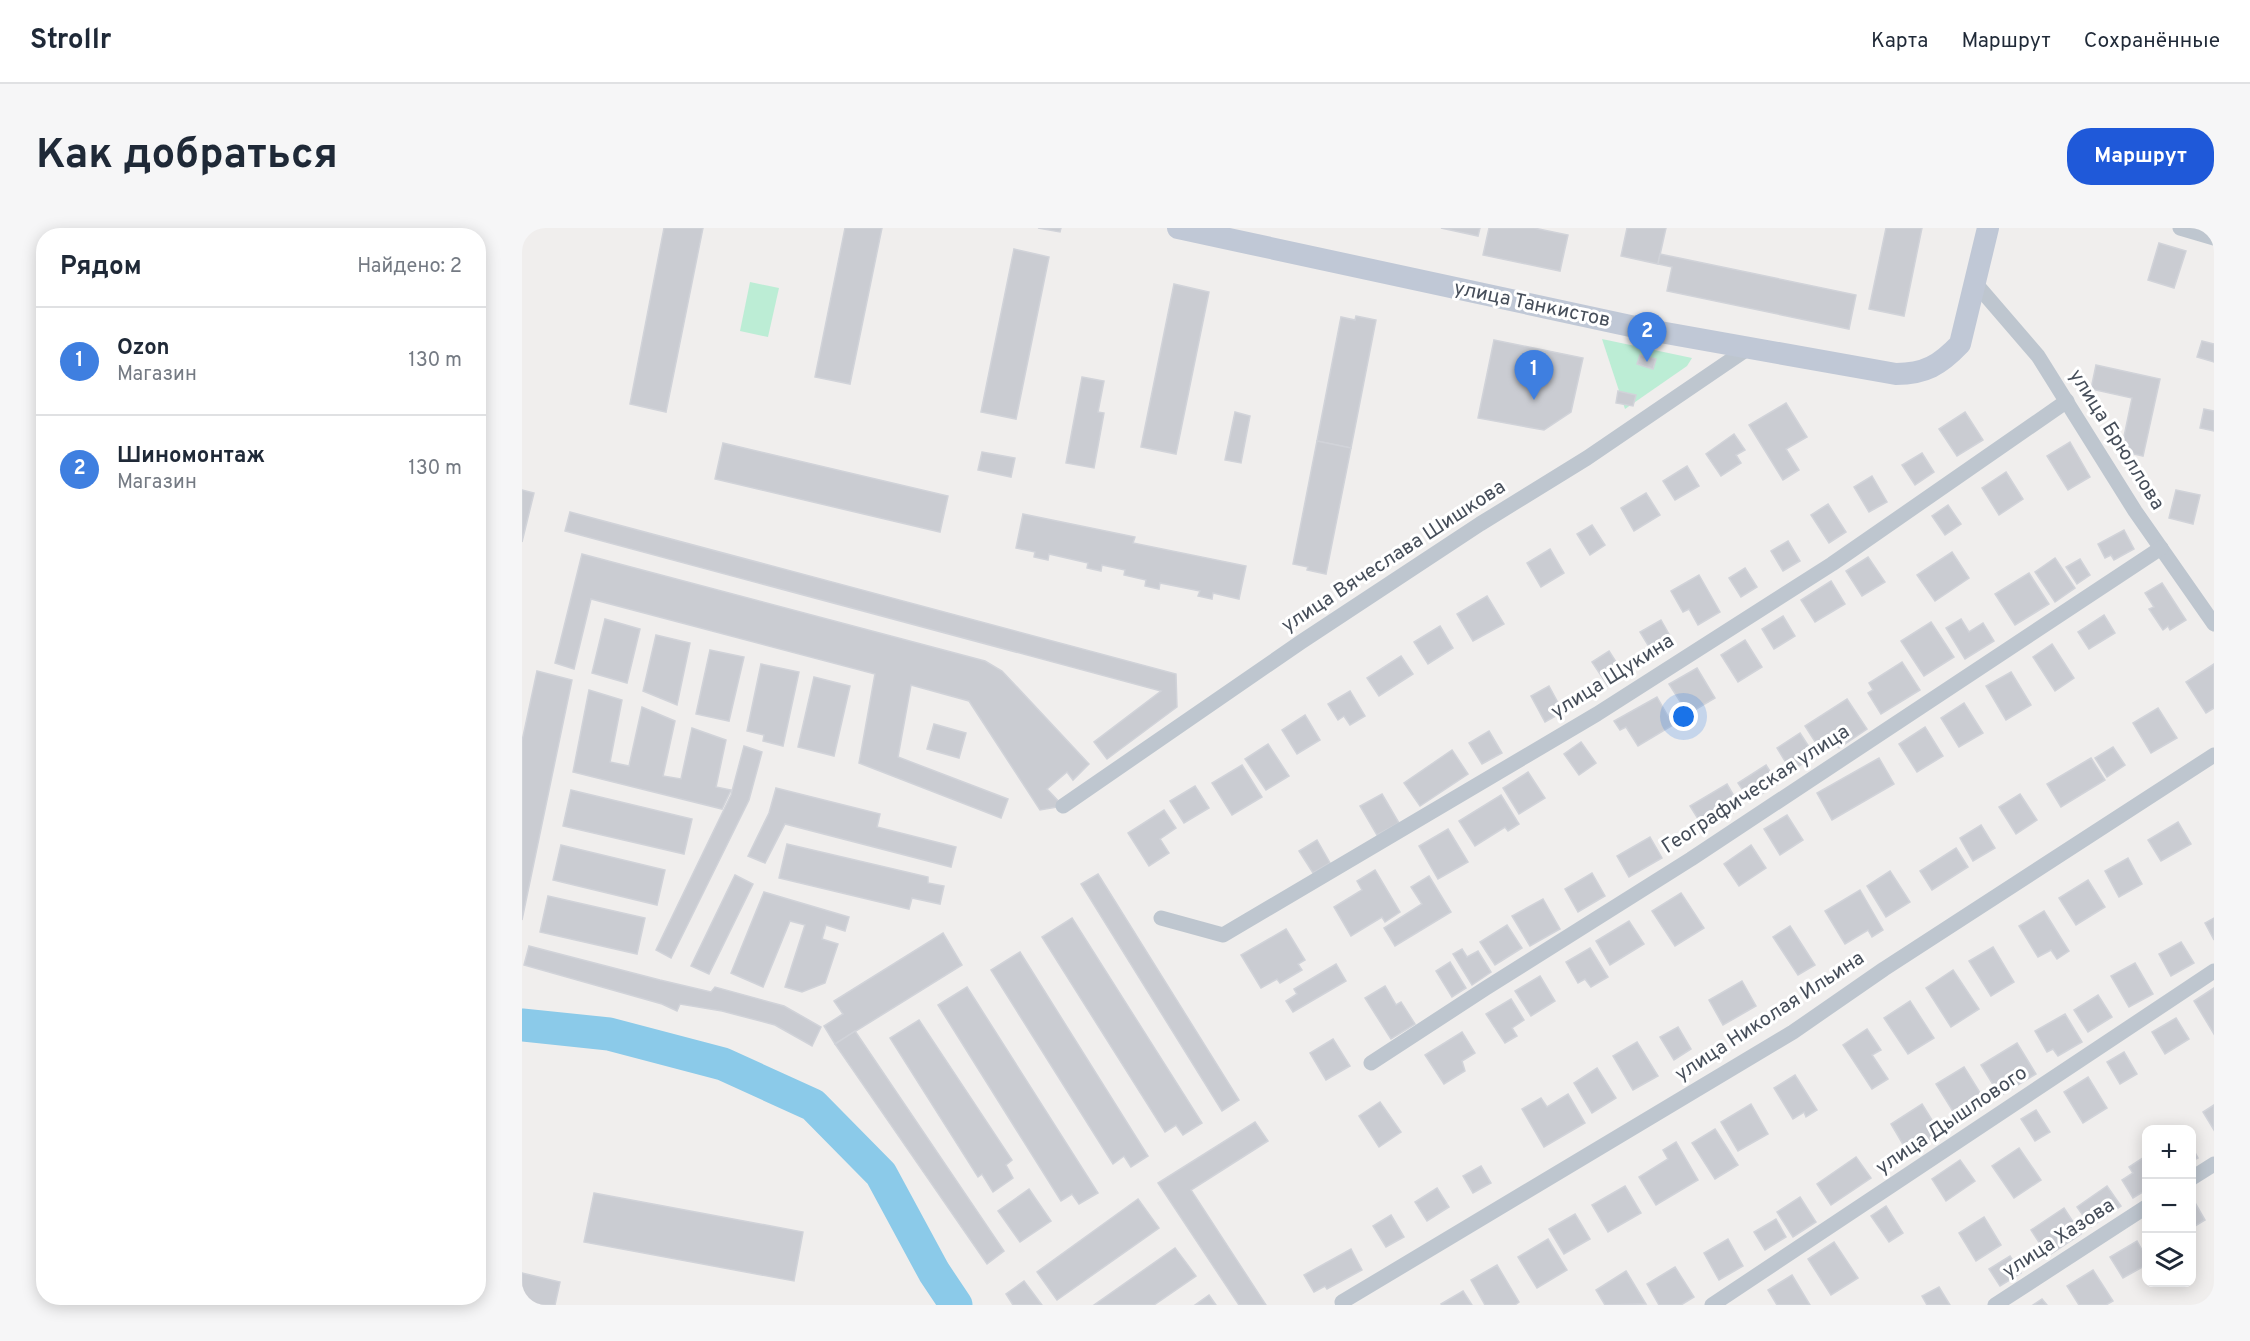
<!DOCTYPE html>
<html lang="ru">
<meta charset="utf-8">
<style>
body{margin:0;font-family:Overpass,sans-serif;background:#f6f6f7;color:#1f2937}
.controls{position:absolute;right:18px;bottom:18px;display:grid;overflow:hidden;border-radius:12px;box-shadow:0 3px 15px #0003}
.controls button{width:54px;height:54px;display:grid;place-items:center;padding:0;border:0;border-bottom:2px solid #e0e1e3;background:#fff;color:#1f2937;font:30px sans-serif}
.you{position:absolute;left:1162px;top:489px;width:21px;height:21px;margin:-15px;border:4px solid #fff;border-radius:50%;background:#1a73e8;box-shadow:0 0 0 9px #1a73e833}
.badge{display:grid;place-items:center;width:39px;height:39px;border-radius:50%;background:#1f59d9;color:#fff;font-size:20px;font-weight:700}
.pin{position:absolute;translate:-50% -50px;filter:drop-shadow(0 2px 3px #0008)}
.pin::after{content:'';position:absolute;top:32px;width:21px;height:18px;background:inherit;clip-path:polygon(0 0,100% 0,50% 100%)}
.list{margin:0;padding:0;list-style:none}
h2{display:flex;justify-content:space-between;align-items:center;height:78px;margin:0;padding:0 24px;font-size:26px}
h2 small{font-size:20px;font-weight:400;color:#747a83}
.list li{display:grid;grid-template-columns:39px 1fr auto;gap:18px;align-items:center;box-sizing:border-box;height:108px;padding:0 24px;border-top:2px solid #e0e1e3}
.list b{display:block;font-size:22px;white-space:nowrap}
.list p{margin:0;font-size:20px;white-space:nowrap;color:#747a83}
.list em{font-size:20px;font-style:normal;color:#747a83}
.icon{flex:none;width:33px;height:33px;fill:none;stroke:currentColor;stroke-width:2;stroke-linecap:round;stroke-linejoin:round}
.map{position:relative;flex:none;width:1692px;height:1077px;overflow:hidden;border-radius:24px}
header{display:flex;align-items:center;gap:36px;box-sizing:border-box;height:84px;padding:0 30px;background:#fff;border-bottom:2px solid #e0e1e3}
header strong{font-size:28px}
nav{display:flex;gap:33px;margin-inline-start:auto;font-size:21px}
.intro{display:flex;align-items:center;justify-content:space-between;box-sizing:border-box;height:144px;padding:0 36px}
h1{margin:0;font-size:42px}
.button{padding:15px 27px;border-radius:24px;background:#1f59d9;color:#fff;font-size:21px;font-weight:700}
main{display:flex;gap:36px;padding:0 36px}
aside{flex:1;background:#fff;border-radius:24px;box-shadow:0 3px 15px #0003}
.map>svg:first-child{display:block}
.green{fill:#bcedd5}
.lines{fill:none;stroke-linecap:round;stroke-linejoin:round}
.river{stroke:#8bcae9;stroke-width:33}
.building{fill:#caccd2;stroke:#d1d3d9;stroke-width:1.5}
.street{stroke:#bec6cf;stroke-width:15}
.secondary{stroke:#c0c8d6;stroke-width:22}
.labels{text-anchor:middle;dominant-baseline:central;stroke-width:6;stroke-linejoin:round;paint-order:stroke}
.street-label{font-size:20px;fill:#464e5a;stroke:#fff}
</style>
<header>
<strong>Strollr</strong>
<nav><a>Карта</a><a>Маршрут</a><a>Сохранённые</a></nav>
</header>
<div class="intro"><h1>Как добраться</h1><a class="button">Маршрут</a></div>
<main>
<aside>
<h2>Рядом<small>Найдено: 2</small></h2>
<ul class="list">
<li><span class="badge" style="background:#3f7fe0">1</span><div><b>Ozon</b><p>Магазин</p></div><em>130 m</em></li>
<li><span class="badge" style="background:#3f7fe0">2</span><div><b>Шиномонтаж</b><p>Магазин</p></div><em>130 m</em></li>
</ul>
</aside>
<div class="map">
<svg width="1692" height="1077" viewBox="0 0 1692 1077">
<rect width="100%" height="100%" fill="#f0eeed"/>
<!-- green -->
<g class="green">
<polygon points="228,54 257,60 246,109 218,103"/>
<polygon points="1080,111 1170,130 1165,138 1103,181"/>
</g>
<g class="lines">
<!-- river -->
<polyline class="river" points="0,797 87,806 201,836 291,877 359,946 412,1044 434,1077"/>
</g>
<!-- building -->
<g class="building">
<polygon points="142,0 181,0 144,184 108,176"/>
<polygon points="323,0 360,0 328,156 293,149"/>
<polygon points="516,0 539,0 538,4"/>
<polygon points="919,0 958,0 956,8"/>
<polygon points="967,0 1012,0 1046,7 1038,43 961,27"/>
<polygon points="1105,0 1144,0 1136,36 1099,28"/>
<polygon points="1364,0 1400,0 1382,88 1347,81"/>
<polygon points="1637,15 1664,23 1652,60 1626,52"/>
<polygon points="492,21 527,29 494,191 459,184"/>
<polygon points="1138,26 1334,67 1327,101 1145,63 1150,39 1136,36"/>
<polygon points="652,56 687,64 654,226 619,219"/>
<polygon points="834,88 854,92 829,220 795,213 819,89 833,92"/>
<polygon points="972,112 1061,130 1049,184 1022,202 956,190"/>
<polygon points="1680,113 1692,116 1692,134 1675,129"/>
<polygon points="1118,127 1134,131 1131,141 1115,136"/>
<polygon points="1574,137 1638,151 1621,228 1599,223 1610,170 1569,161"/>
<polygon points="560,149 582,153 576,184 582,185 572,240 544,235"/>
<polygon points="1096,163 1114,167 1111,178 1094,175"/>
<polygon points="1264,175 1285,209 1264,221 1277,242 1261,252 1227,197"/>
<polygon points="1682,181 1692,183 1692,203 1678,200"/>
<polygon points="713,184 728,188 719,235 703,232"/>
<polygon points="1443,184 1461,212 1435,228 1417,201"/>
<polygon points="1212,206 1223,222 1214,227 1219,235 1199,248 1184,226"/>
<polygon points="795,213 829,220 804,346 785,342 786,339 771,336"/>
<polygon points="1548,214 1568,249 1546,262 1525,228"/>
<polygon points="201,215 426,268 418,304 193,251"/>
<polygon points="460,224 493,230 489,249 456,242"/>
<polygon points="1400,225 1412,244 1393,257 1380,237"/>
<polygon points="1165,238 1177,258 1153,272 1141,253"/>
<polygon points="1484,244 1501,271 1477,287 1460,260"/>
<polygon points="1350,248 1365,274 1347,284 1332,259"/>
<polygon points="0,262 12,265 0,314"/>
<polygon points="1654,262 1678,267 1671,296 1647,290"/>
<polygon points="1124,265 1138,287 1112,303 1099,280"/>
<polygon points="1306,276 1324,304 1307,315 1289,287"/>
<polygon points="1426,277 1439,296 1423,307 1410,288"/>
<polygon points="48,284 654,446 655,479 585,531 572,514 639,463 43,303"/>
<polygon points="501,286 613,309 611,315 724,338 717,371 691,365 690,371 676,368 678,363 638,355 637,361 623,358 624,352 602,347 603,342 580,337 579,343 565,340 566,335 527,326 526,332 512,329 513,324 494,320"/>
<polygon points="1070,297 1083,317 1068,327 1055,306"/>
<polygon points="1602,302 1612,321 1592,332 1589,327 1583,330 1576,316"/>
<polygon points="1266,313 1278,333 1261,343 1249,323"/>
<polygon points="1028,321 1042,345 1019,359 1005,335"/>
<polygon points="1430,324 1447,350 1413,373 1395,347"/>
<polygon points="60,326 463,433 480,443 567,536 551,552 545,544 525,561 541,578 518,582 447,473 389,457 376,529 486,571 479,590 337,535 353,446 69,371 52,441 33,435"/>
<polygon points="1346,329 1363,354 1340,368 1324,343"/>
<polygon points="1533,330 1553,360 1533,374 1513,344"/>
<polygon points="1558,331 1568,347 1555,356 1544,339"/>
<polygon points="1223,340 1235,359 1219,369 1207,350"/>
<polygon points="1507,345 1527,376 1493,397 1473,366"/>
<polygon points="1177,347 1198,384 1176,397 1167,381 1161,384 1149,363"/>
<polygon points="1309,353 1323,376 1293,394 1279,372"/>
<polygon points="1640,355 1664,392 1648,402 1646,398 1641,402 1627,381 1632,379 1623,365"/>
<polygon points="965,368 982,396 951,413 935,386"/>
<polygon points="1582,387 1593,405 1567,421 1556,404"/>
<polygon points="1261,388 1273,408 1252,421 1240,401"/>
<polygon points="83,391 118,401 105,455 70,445"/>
<polygon points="1439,391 1447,404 1461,395 1472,413 1443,431 1424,400"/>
<polygon points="1139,392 1152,415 1132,427 1118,404"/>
<polygon points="1409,394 1432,429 1402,448 1379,413"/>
<polygon points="918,398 931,420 906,436 892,414"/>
<polygon points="134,407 168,415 155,477 121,463"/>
<polygon points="1223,412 1240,439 1216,454 1199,427"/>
<polygon points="1530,416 1552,450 1533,463 1511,429"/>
<polygon points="188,422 222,429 207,493 174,486"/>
<polygon points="1087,423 1103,448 1086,458 1070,434"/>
<polygon points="879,428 891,446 857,468 845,450"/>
<polygon points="1380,434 1398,462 1359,486 1346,465 1351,462 1347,455"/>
<polygon points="239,436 277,444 261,518 241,513 242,507 225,503"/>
<polygon points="1692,436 1692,480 1684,485 1664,454"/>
<polygon points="1175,440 1193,470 1166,486 1147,456"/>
<polygon points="15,443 50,452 0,692 0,513"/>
<polygon points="1489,444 1509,477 1484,492 1464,458"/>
<polygon points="292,449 328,458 312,528 276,519"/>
<polygon points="1027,458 1041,484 1023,494 1009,468"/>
<polygon points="67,462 100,472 88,534 107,538 120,479 153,493 141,548 159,551 170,500 204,512 194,559 209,562 200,581 51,544"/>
<polygon points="828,463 843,488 828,497 822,488 816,492 806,476"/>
<polygon points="1135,469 1151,497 1116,518 1104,499 1098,502 1092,493"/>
<polygon points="1325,471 1345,501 1317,520 1312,515 1299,523 1283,498"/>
<polygon points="1442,475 1461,505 1437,519 1419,490"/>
<polygon points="1636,480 1655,510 1629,525 1611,495"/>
<polygon points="783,487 798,512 775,526 760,502"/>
<polygon points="412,496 444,505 437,530 405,521"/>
<polygon points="1403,499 1421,528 1395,544 1377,516"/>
<polygon points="967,503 980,525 960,536 947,515"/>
<polygon points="1278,505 1293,528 1269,543 1255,520"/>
<polygon points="1059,514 1074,535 1057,547 1042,526"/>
<polygon points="746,516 767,548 744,562 723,531"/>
<polygon points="222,518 240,524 227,572 149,730 134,722 209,567"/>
<polygon points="1591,519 1603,537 1585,549 1573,530"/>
<polygon points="930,522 946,546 898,578 882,555"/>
<polygon points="1357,530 1372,556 1310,592 1295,565"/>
<polygon points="1569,530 1583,552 1539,579 1525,556"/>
<polygon points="720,537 740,569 710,587 690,555"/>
<polygon points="1244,537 1256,556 1228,573 1216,555"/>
<polygon points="1006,544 1023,570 997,586 981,560"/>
<polygon points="1205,556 1219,580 1183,602 1168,578"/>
<polygon points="673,558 687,580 662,595 648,573"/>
<polygon points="254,560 358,586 355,599 434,619 429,639 263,596 243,635 226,628 247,585"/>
<polygon points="49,562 170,591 162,626 41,598"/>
<polygon points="860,566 877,595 855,607 838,578"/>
<polygon points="1498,566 1515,592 1494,606 1477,579"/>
<polygon points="979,567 997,596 986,603 983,599 953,618 937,593"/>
<polygon points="642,582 654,600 638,611 647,625 627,638 606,605"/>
<polygon points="1265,587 1281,612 1258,627 1242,601"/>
<polygon points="1656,594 1669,616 1639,633 1626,612"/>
<polygon points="1459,597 1473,620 1451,633 1438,610"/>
<polygon points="926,601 946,634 916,651 897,618"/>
<polygon points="1128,609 1140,630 1107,649 1095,628"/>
<polygon points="795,612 808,635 791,645 777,623"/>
<polygon points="265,616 406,649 406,655 422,658 418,676 390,670 387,681 257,650"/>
<polygon points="39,617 143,642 135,677 31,652"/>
<polygon points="1229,617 1244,640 1217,658 1202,636"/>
<polygon points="1434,620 1446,639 1410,662 1398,643"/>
<polygon points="1606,630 1620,656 1597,669 1583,643"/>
<polygon points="853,642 878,684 863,694 860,689 829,708 812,679 840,662 835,653"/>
<polygon points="1368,643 1388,674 1364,689 1345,658"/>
<polygon points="1070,645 1083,668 1056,684 1043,661"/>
<polygon points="576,646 717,872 700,883 559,656"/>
<polygon points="213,647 231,656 187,746 169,738"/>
<polygon points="907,648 929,684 873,718 862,700 900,676 889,659"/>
<polygon points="1566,652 1583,679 1554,697 1537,670"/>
<polygon points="1338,662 1361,702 1350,709 1346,702 1323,716 1303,683"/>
<polygon points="242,664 327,689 323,703 304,697 300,711 316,716 303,755 280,764 263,759 283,697 268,693 241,759 209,745"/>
<polygon points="1159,665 1182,700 1153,718 1130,683"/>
<polygon points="26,668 123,690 115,726 18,704"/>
<polygon points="1021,671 1038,701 1008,718 990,688"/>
<polygon points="1522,683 1547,723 1535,731 1529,722 1516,729 1497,698"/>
<polygon points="550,690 680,895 661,907 654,897 643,904 520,709"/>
<polygon points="1692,690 1692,712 1683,695"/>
<polygon points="1107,693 1122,716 1088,737 1074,713"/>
<polygon points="985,697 1000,720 973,737 958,714"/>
<polygon points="1268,698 1293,737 1276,747 1251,709"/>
<polygon points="764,701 783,732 776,736 780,742 758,755 755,751 739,760 719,727"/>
<polygon points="421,705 440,737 313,816 302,798 321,786 312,773"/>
<polygon points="1659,714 1672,735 1649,748 1637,726"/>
<polygon points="7,718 138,752 189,764 193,759 262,778 299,799 290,818 253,797 200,783 158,776 155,783 140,776 2,737"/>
<polygon points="1471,719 1492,754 1469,768 1447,733"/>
<polygon points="1068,720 1086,749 1069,759 1063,751 1056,755 1044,734"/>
<polygon points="940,721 945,729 956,723 969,744 950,757 931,726"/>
<polygon points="498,724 626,928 609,939 602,928 591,936 469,742"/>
<polygon points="928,734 944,760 930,769 914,743"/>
<polygon points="1613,735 1631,766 1607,779 1589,748"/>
<polygon points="814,736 824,753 771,784 764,773 775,766 772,761"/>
<polygon points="1431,742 1457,781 1429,799 1404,760"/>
<polygon points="1018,748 1033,773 1009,788 993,763"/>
<polygon points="1220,753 1234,778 1201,797 1187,772"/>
<polygon points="863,758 874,777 879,774 893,796 869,811 843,770"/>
<polygon points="445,759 576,965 557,976 550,966 539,973 416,777"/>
<polygon points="1692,760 1692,806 1672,773"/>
<polygon points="1576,767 1590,789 1566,804 1552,782"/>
<polygon points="989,771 1002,792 990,800 995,808 983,815 964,786"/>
<polygon points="1388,773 1412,810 1386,826 1362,790"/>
<polygon points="1543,786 1560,814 1536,828 1531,821 1525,824 1513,803"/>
<polygon points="1654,790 1667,811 1643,826 1630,804"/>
<polygon points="397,792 490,932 484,937 491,950 471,964 460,946 456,949 368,810"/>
<polygon points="1156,799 1169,821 1152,832 1138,809"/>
<polygon points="1345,801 1359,822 1350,827 1366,851 1350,861 1321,817"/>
<polygon points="333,803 482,1023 465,1036 313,816"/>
<polygon points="940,804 953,825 940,833 943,843 922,856 903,827"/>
<polygon points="811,811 828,838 804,852 788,825"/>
<polygon points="1115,814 1136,848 1111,862 1091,828"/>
<polygon points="1495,815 1514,846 1478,868 1459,837"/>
<polygon points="1602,824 1615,846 1598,856 1585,834"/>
<polygon points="1442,839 1465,876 1437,893 1414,856"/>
<polygon points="1075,840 1094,870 1070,885 1052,855"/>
<polygon points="1273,847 1295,882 1284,889 1282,884 1271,891 1252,860"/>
<polygon points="1566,849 1585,880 1561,895 1542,864"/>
<polygon points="1046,866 1063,895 1022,919 1000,881 1019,870 1025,879"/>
<polygon points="858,874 879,904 857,919 837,888"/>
<polygon points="1229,876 1246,906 1216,923 1199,894"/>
<polygon points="1400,876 1418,905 1386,925 1369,896"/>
<polygon points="1692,877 1692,902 1681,884"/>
<polygon points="1514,882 1528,904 1513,913 1499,891"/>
<polygon points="733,894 746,913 669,962 744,1077 717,1077 636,955"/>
<polygon points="1193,901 1216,937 1193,951 1170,915"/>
<polygon points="1154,914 1176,952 1134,977 1117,949 1146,931 1141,922"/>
<polygon points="1670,919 1676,930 1670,933"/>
<polygon points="1497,920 1519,952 1492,970 1470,938"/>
<polygon points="1624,928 1624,962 1611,970 1600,952 1611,945 1607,939"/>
<polygon points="1334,929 1349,950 1309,977 1295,956"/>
<polygon points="1438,932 1453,953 1424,973 1410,951"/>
<polygon points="959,938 969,955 951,965 941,948"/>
<polygon points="1103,958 1119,985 1086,1004 1070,977"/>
<polygon points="1585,958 1599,978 1569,999 1555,979"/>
<polygon points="915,960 927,979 905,993 893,974"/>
<polygon points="507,961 529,993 498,1014 476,983"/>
<polygon points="72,965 281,1004 272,1053 62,1014"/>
<polygon points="1278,969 1294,994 1271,1009 1255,984"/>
<polygon points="616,971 637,1000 535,1072 515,1044"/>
<polygon points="1672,973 1683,992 1670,1000 1670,974"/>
<polygon points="1364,978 1381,1005 1367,1014 1349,988"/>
<polygon points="1542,980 1559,1006 1526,1028 1509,1002"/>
<polygon points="1053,986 1068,1011 1042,1026 1027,1001"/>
<polygon points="869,987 882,1009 864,1019 851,998"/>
<polygon points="1462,989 1479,1017 1454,1033 1437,1005"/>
<polygon points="1254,991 1264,1009 1243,1022 1232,1004"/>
<polygon points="1026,1011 1045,1042 1015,1060 996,1029"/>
<polygon points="1206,1011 1221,1038 1197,1052 1182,1025"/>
<polygon points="1615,1013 1624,1029 1624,1037 1601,1050 1588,1029"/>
<polygon points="1312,1014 1336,1050 1309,1067 1286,1031"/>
<polygon points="653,1020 674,1048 632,1077 572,1077"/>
<polygon points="829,1021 840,1042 805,1061 803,1058 792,1064 782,1047"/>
<polygon points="1488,1028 1499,1045 1478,1058 1467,1041"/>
<polygon points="975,1037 997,1074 993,1077 963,1077 949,1052"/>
<polygon points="1153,1039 1172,1069 1159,1077 1137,1077 1125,1056"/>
<polygon points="1571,1042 1591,1073 1584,1077 1557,1077 1545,1058"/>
<polygon points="1104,1043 1124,1076 1083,1077 1074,1062"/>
<polygon points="0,1045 38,1054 33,1077 0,1077"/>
<polygon points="1270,1047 1288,1077 1255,1077 1246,1062"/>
<polygon points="502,1053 520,1077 491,1077 484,1066"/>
<polygon points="1417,1059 1428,1077 1405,1077 1400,1068"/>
<polygon points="941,1063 950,1077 920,1077 919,1076"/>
<polygon points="687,1067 694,1077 673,1077"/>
<polygon points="1520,1071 1525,1077 1511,1077"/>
</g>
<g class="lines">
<!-- street -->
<g class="street">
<polyline points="1658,0 1692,10"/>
<polyline points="1454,56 1516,128 1613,283 1692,396"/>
<polyline points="541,578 779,414 958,296 1065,230 1228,119"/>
<polyline points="639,690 701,707 1075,486 1310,336 1545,173"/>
<polyline points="849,835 964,760 1169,631 1639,320"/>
<polyline points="1670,950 1692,936"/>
<polyline points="820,1074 1271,804 1362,741 1692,527"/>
<polyline points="1190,1077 1692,743"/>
<polyline points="1473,1077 1624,979"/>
</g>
<!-- secondary -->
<path class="secondary" d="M656,0L1127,102L1374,146C1403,146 1418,137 1438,116L1466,0"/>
</g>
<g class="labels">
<!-- street labels -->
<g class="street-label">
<text transform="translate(1010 77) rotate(12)">улица Танкистов</text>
<text transform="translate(1594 212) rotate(58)">улица Брюллова</text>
<text transform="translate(872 329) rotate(-33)">улица Вячеслава Шишкова</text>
<text transform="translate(1091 449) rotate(-32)">улица Щукина</text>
<text transform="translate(1234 562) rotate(-33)">Географическая улица</text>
<text transform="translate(1248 789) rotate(-33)">улица Николая Ильина</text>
<text transform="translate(1430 893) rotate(-34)">улица Дышлового</text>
<text transform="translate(1537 1011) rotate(-33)">улица Хазова</text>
</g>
</g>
</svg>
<div class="controls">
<button>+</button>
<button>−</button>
<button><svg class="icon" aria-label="layers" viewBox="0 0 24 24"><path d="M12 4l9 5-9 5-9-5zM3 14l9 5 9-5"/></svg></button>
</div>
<div class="you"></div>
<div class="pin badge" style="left:1012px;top:172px;background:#3f7fe0">1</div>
<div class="pin badge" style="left:1125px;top:134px;background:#3f7fe0">2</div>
</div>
</main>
